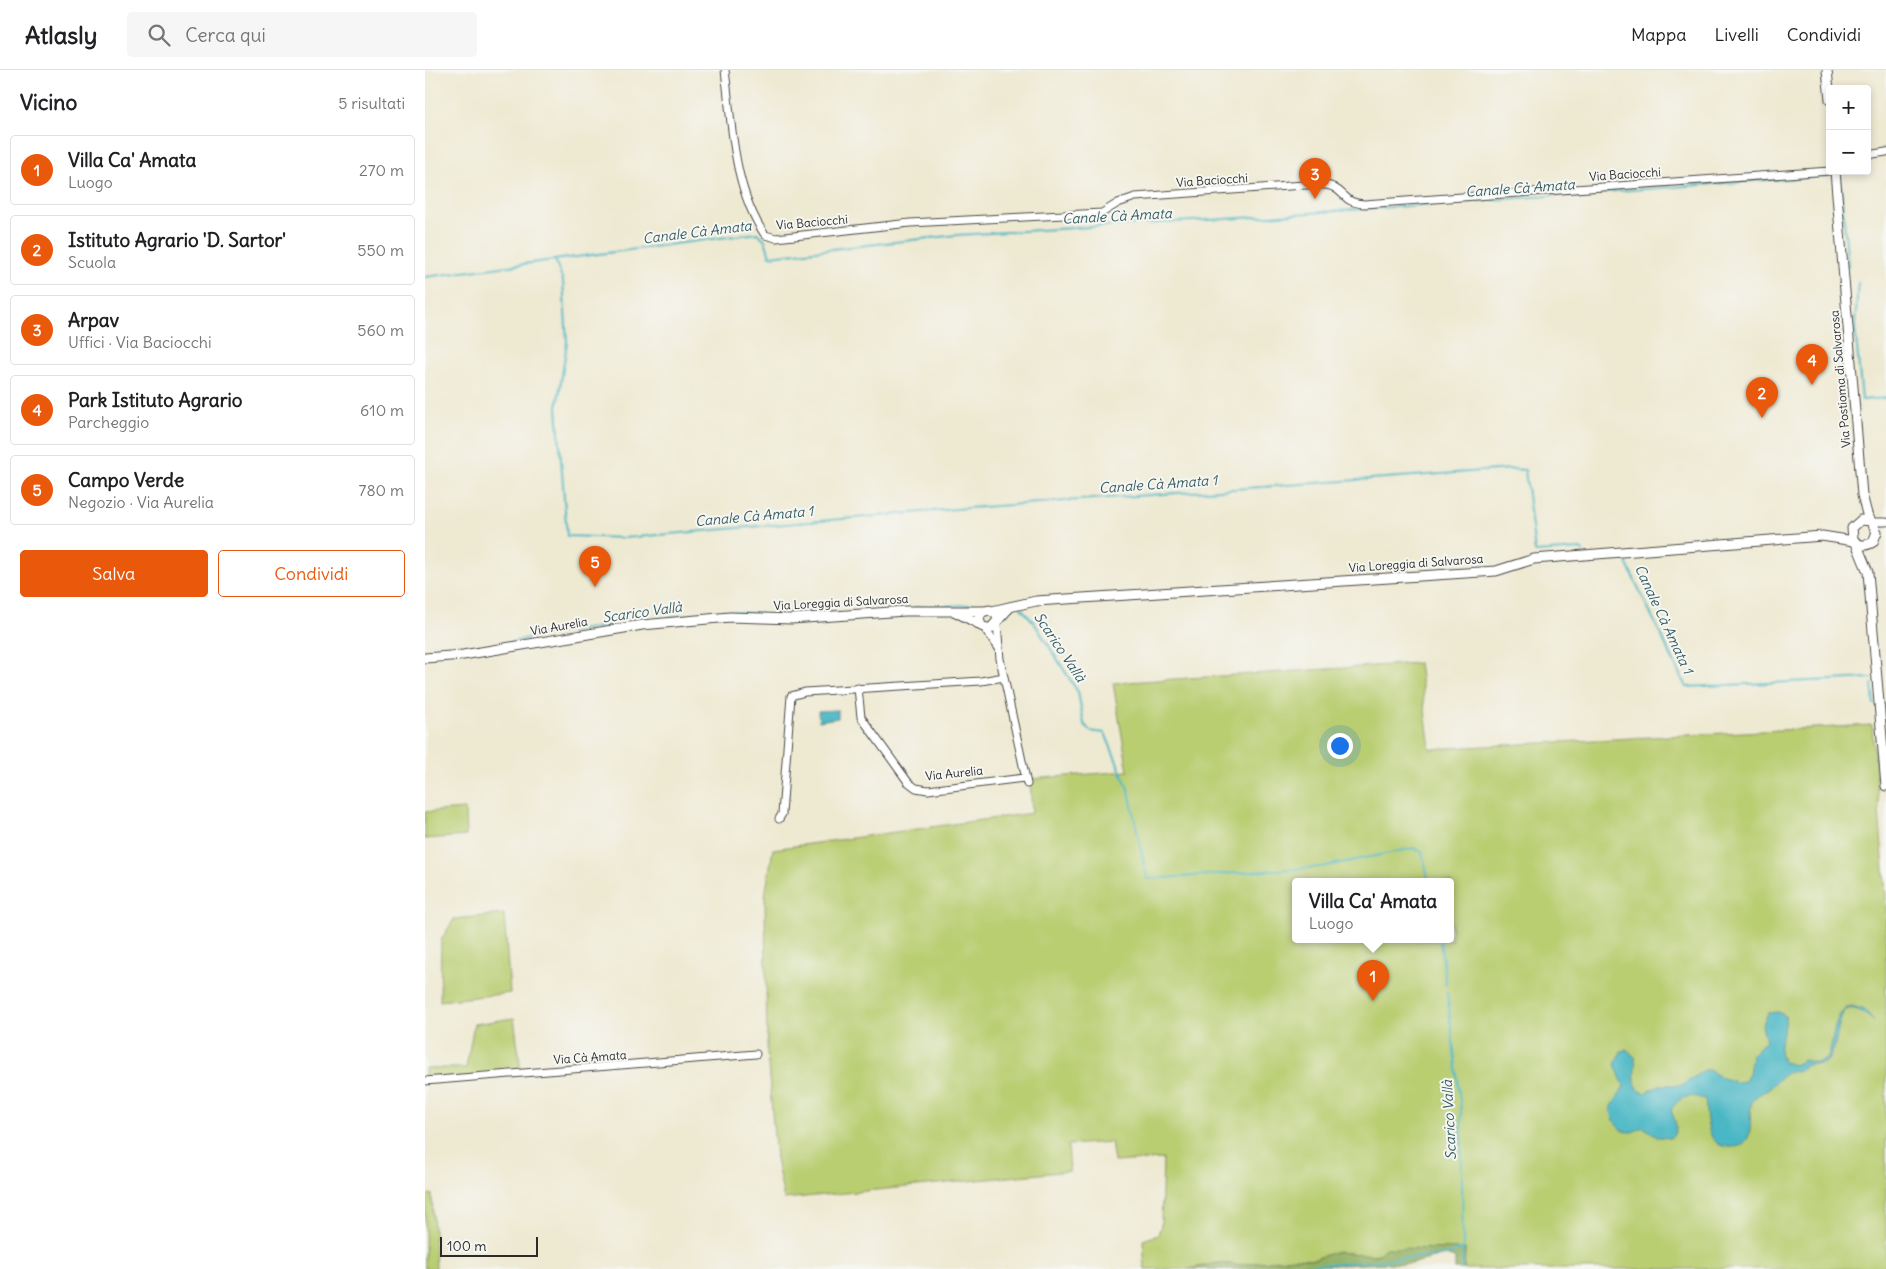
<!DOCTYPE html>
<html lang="it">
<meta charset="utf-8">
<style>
body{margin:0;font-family:Delius,sans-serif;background:#f6f6f6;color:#202124}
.controls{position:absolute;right:15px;top:15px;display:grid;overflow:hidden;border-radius:5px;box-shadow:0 2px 8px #0003}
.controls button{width:45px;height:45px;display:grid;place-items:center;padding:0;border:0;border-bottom:1px solid #e0e0e0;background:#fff;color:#202124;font:25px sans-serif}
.scale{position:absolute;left:15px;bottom:12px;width:98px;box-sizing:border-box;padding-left:5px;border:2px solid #2b2b2b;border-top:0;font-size:14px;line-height:18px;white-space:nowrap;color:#2b2b2b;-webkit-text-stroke:4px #f6f6f2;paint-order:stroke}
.you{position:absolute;left:914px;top:675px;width:18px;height:18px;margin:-12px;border:4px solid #fff;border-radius:50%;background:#1a73e8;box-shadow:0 0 0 8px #1a73e833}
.badge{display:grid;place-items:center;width:32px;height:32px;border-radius:50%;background:#ea580c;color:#fff;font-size:16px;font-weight:700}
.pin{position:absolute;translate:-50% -41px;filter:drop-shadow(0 1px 2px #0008)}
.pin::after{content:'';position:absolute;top:26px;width:18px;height:15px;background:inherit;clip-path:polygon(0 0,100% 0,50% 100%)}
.popup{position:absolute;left:867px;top:808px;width:162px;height:65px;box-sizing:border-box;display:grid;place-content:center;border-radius:5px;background:#fff;filter:drop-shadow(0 1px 4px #0005);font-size:16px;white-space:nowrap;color:#757577}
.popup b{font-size:19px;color:#202124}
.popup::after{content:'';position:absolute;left:50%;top:100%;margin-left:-10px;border:10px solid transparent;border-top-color:#fff}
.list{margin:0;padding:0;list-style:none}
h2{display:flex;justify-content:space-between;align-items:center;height:65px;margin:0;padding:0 20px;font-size:21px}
h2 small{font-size:16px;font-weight:400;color:#757577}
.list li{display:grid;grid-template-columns:32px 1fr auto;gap:15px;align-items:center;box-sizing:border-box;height:70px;margin:0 10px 10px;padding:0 10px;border:1px solid #e0e0e0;border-radius:5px}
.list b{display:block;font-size:19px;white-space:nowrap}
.list p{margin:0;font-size:16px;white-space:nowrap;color:#757577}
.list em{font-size:16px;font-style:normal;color:#757577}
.actions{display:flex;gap:10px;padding:15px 20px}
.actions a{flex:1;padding:11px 0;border:1px solid #ea580c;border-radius:5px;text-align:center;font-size:18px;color:#ea580c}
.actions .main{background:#ea580c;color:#fff}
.icon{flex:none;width:28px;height:28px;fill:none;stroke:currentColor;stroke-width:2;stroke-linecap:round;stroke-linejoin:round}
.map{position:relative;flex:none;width:1461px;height:1199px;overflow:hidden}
header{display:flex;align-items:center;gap:30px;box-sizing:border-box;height:70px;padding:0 25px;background:#fff;border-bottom:1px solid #e0e0e0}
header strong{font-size:24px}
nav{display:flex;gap:28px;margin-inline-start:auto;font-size:18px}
.search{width:350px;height:45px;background:#f6f6f6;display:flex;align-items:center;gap:12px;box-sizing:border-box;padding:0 18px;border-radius:5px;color:#757577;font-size:19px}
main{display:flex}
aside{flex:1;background:#fff}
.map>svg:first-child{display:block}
.green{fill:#b9cd71;stroke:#727c4e;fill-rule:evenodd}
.forest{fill:#92b063;stroke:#5e6e47}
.water{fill:#4ab7c5;stroke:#3a7178}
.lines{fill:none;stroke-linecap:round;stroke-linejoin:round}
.stream{stroke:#4ab7c5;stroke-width:2}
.minor-casing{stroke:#484844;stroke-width:9}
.tertiary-casing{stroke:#484844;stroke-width:11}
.minor{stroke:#fff;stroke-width:7}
.tertiary{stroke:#fff;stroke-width:9}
.labels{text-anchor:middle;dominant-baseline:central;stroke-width:4;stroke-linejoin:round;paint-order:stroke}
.street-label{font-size:12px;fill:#2b2b2b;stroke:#f6f6f2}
.water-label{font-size:14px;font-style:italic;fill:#365c61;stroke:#f6f6f2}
</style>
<header>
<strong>Atlasly</strong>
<div class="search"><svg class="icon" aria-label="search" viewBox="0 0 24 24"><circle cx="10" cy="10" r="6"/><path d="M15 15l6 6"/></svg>Cerca qui</div>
<nav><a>Mappa</a><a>Livelli</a><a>Condividi</a></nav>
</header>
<main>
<aside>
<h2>Vicino<small>5 risultati</small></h2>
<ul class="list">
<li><span class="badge">1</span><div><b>Villa Ca' Amata</b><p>Luogo</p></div><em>270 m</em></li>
<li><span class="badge">2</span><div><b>Istituto Agrario 'D. Sartor'</b><p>Scuola</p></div><em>550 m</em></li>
<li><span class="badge">3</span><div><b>Arpav</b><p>Uffici · Via Baciocchi</p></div><em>560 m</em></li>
<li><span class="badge">4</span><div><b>Park Istituto Agrario</b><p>Parcheggio</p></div><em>610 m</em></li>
<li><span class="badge">5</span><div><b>Campo Verde</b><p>Negozio · Via Aurelia</p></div><em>780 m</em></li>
</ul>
<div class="actions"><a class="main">Salva</a><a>Condividi</a></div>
</aside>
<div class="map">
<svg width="1461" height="1199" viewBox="0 0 1461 1199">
<rect width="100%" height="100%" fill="#f6f6f2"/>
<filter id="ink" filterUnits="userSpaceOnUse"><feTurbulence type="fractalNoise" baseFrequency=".02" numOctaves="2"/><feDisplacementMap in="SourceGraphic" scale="10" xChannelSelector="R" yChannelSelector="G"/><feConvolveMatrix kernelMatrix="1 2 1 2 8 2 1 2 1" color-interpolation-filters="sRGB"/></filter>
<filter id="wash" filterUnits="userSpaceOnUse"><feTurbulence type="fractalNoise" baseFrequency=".0096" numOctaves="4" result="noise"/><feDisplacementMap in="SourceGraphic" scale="20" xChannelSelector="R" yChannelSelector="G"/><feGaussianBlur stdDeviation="1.12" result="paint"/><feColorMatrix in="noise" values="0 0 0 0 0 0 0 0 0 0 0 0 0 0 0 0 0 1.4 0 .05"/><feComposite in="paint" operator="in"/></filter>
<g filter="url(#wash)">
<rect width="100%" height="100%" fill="#eee9d1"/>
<!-- green -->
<g class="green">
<path d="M994,593L1005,679L1447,655L1461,826V1199H1039L1040,1179L941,1185L910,1182L890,1189L869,1188L814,1195L792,1193L764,1199H720L718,1170L733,1165L736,1155L738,1089L689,1092L686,1072L643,1075L645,1101L359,1129L351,1089L342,983L340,826L348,779L607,743L605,709L703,701L688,613ZM870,812H1026V870H870Z"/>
<polygon points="40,739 41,766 0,769 0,742"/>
<polygon points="79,844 85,923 15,931 16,870 29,849"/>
<polygon points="89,948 96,1001 0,1012 0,998 41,998 49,954"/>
<polygon points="7,1124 11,1199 0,1199 0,1125"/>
</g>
<!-- forest -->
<polygon class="forest" points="960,1178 1040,1179 1039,1199 1030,1199 1030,1188 1020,1185 985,1194 964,1193 890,1196 872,1199 764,1199 792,1193 814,1195 869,1188 890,1189 910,1182 951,1185 956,1183"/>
<!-- water -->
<g class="water">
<polygon points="413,640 413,648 394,651 393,641"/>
<path d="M1426,936L1439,939L1450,952C1404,913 1420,970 1403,990C1397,997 1390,993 1382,995C1378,996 1376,1000 1372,1001C1369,1002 1365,1001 1361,1003C1355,1007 1350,1014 1344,1018C1341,1021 1336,1023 1332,1026C1318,1036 1333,1062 1318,1074C1314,1077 1309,1077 1304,1077C1280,1076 1282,1047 1280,1029C1263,1024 1255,1026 1246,1040C1249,1049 1256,1060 1245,1068L1234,1067L1218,1057C1214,1059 1209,1062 1206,1062C1193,1063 1186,1048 1186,1038L1199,1016L1190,995L1196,981L1202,980L1210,987C1212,996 1204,1019 1220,1023L1235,1015H1258L1279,1000H1284L1297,1008L1312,1012L1320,1011L1324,1004L1327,984L1341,971L1337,955L1343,943L1354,942L1360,946C1363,964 1348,970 1359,992L1369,995L1379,990L1391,993L1402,989C1410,972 1406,943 1426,936Z"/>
</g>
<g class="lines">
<!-- stream -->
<g class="stream">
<polyline points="1415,105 1423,197"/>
<polyline points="130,190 138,211 142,272 132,338 142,466 199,468 543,438 1086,399 1100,400 1110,482 1155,479 1158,481"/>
<polyline points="0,207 333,163 340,170 345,186 532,165 801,149 1402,106"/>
<polyline points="1433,213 1430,256 1437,330 1461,328"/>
<polyline points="1198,486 1261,617 1447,608"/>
<polyline points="490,537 588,533"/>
<polyline points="596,538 608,551 653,622 659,654 665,661 680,663 704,721 722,809 896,797 989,778 997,782 1004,812"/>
<polyline points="361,544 411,541"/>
<polyline points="244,548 302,541 336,544"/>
<polyline points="84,573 114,565 185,556"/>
<polyline points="1447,614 1449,634"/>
<polyline points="1459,633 1461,633"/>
<polyline points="1015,870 1021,915"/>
<polyline points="1022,922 1036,1039 1038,1178"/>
<polyline points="842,1199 1023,1185 1038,1178 1037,1199"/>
</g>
</g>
</g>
<g filter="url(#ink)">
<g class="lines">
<!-- minor casing -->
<g class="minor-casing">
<g id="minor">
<path d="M300,0C307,55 308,118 340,165L351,168L485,153L677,143L693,133L710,127L879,115C888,115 899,113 908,117C923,125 918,132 939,134L1405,101"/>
<polyline points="1442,85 1461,82"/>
<polyline points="1447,452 1461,452"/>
<polyline points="572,553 575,589 602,714"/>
<polyline points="560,559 573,577"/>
<polyline points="433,618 436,647 483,712 491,718 503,720 599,708"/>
<polyline points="354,749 357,744 366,626 380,622 556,611 579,607"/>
<polyline points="0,1011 331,984"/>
</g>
</g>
<!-- tertiary casing -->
<g class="tertiary-casing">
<g id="tertiary">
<polyline points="1402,0 1405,30"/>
<path d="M1410,101L1437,425L1442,444L1452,462L1448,472C1440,477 1433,476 1428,469L1427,458L1436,450L1446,451"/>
<polyline points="1431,473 1443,502 1461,716"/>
<polyline points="567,541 611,531 1071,501 1109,489 1397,466 1429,471"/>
<polyline points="531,542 554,554"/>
<polyline points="573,550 571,544 564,540 557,542 554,548 556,556 565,559 585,537"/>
<polyline points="0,588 38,585 217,555 305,547 366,549 480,541 559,541"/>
</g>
</g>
<!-- minor -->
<use href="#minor" class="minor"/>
<!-- tertiary -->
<use href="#tertiary" class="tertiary"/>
</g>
</g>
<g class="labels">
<!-- street labels -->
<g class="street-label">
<text transform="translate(1200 104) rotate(-4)">Via Baciocchi</text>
<text transform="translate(787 110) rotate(-4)">Via Baciocchi</text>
<text transform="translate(387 152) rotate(-5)">Via Baciocchi</text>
<text transform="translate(1415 309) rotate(-95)">Via Postioma di Salvarosa</text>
<text transform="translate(991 493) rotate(-4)">Via Loreggia di Salvarosa</text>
<text transform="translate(416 532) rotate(-3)">Via Loreggia di Salvarosa</text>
<text transform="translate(134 556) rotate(-10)">Via Aurelia</text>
<text transform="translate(529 703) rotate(-6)">Via Aurelia</text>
<text transform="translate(165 987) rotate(-4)">Via Cà Amata</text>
</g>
<!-- water labels -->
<g class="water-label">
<text transform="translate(1095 118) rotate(-4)">Canale Cà Amata</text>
<text transform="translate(692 146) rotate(-3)">Canale Cà Amata</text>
<text transform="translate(272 162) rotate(-7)">Canale Cà Amata</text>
<text transform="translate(733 414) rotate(-4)">Canale Cà Amata 1</text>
<text transform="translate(329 446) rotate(-5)">Canale Cà Amata 1</text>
<text transform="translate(217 542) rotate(-8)">Scarico Vallà</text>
<text transform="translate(1239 549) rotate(65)">Canale Cà Amata 1</text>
<text transform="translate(635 577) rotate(56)">Scarico Vallà</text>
<text transform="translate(1024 1050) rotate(-93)">Scarico Vallà</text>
</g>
</g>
</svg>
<div class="controls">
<button>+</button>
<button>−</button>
</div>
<div class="scale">100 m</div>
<div class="you"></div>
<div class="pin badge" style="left:948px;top:931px">1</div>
<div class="popup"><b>Villa Ca' Amata</b>Luogo</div>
<div class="pin badge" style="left:1337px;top:348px">2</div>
<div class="pin badge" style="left:890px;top:129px">3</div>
<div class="pin badge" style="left:1387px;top:315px">4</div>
<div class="pin badge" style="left:170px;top:517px">5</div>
</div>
</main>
